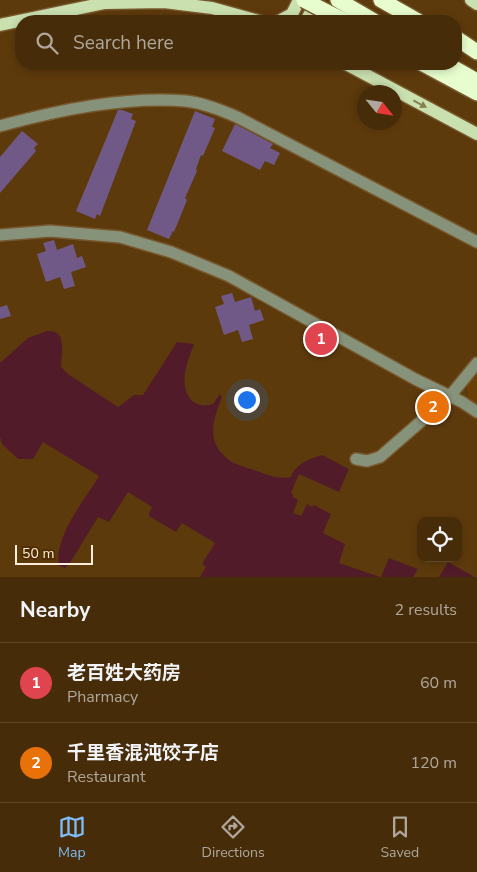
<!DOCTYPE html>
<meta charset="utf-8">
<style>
body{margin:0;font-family:"Nunito Sans","Noto Sans SC",sans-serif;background:#503817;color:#f1f3f6}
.controls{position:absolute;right:15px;bottom:15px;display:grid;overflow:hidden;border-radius:10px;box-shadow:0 2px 8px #0003}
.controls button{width:45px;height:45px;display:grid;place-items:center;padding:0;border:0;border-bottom:1px solid #5e482a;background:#462c09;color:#f1f3f6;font:25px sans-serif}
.compass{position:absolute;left:357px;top:85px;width:45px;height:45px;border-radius:50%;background:#462c09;box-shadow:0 2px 8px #0003;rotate:120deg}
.scale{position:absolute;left:15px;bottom:12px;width:78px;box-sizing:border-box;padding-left:5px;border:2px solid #feeddb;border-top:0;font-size:14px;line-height:18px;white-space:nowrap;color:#feeddb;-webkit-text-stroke:4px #522f00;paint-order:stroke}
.you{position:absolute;left:246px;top:399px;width:18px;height:18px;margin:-12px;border:4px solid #fff;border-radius:50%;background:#1a73e8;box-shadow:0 0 0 8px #1a73e833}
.badge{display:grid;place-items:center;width:32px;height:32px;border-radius:50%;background:#7ebdf9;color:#fff;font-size:16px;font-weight:700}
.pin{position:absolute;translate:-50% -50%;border:2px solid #fff;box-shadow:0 1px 5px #0006}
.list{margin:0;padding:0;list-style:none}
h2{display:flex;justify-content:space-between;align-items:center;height:65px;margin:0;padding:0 20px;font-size:21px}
h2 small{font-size:16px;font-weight:400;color:#b0a79c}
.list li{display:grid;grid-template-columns:32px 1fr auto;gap:15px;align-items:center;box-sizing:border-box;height:80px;padding:0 20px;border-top:1px solid #5e482a}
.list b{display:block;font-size:19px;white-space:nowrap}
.list p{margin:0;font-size:16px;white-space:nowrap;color:#b0a79c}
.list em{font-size:16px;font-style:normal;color:#b0a79c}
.icon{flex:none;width:28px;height:28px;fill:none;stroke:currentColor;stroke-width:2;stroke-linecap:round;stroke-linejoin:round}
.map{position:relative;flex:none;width:477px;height:577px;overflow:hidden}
.search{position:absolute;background:#462c09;box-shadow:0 2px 8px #0003;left:15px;right:15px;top:15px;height:55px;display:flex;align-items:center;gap:12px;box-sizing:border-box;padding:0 18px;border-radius:20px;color:#b0a79c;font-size:19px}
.sheet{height:225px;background:#462c09}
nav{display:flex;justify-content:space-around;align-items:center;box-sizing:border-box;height:70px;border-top:1px solid #5e482a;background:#462c09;font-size:14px;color:#b0a79c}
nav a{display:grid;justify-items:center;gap:2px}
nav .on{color:#7ebdf9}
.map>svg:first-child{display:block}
.built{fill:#694108}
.water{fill:#521b29}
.building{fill:#715987}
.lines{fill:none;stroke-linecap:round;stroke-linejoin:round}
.minor-casing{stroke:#77572d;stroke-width:14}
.major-casing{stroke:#77572d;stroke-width:15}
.highway-casing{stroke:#77572d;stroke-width:18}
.minor{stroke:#87927a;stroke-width:11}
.major{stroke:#cae0af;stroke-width:12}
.highway{stroke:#e7fdce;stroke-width:15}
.highway-bridge-casing{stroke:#77572d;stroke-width:18;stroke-linecap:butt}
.highway-bridge{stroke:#e7fdce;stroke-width:15}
.oneway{fill:#887f4f}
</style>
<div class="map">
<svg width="477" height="577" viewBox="0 0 477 577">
<rect width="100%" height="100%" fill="#5d3a0c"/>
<!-- built -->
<polygon class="built" points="477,368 477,408 469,399 467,388 470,378"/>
<!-- water -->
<g class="water">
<path d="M47,331C68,329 61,353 61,367L68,374L118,407L134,395H143L177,342L194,344C191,353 186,364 185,374C182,394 193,410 213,404L220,394L222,397C213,420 205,442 229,460C235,465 246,467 254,470C265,474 279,480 291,477C295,464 309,459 322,455L349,469L339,492L299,474L291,493L293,494V497L298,500L293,513L301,516L307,504L312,507L314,505L331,514L323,533L345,544L339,563L380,577H200L206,567L202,564L215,543L182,523L176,532L149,516V513L152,507L128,492L109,522L98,517L70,563L65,568L59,566C53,537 85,500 99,476L43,442L33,459H18L2,444L0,437V363L28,338Z"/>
<polygon points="389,558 418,569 413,577 381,577"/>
<polygon points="448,562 473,576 473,577 439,577"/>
</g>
<!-- building -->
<g class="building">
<polygon points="118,110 122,110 133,114 131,119 136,121 100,216 97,214 95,219 76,211"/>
<polygon points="195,111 215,119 212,127 215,128 203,156 201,155 196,169 197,171 185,198 187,200 174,232 173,231 169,239 147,230"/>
<polygon points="235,124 273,144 270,148 280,153 274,165 265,161 260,170 222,151"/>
<polygon points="22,131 38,144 34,148 36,151 0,193 0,157"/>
<polygon points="54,240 57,250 73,244 77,258 82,256 86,267 71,272 75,286 64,289 60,277 46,282 37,254 46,251 43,243"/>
<polygon points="232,293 235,302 251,297 255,311 260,309 264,320 249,325 253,339 242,342 238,330 224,335 215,307 224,304 221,296"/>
<polygon points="7,305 11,316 0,319 0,307"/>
</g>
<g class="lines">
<!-- minor casing -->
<g class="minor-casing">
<g id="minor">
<path d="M0,126C59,110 125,96 186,101C204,103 221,110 237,117L477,242"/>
<polyline points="0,235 50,231 120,237 171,252 229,276 415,379 462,402 477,412"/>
<polyline points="356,459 367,461 380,457 450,396 477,363"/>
</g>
</g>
<!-- major casing -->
<g class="major-casing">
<g id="major">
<polyline points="471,0 477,4"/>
<polyline points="279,21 292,14 299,0"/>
<polyline points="306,21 317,0"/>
<polyline points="0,25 105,3 164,2 212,8 259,21"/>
<polyline points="346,64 477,134"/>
</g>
</g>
<!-- highway casing -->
<g class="highway-casing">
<g id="highway">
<polyline points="338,0 374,21"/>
<polyline points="381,0 418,21"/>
<polyline points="325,11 345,21"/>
<polyline points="456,38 477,52"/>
<polyline points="423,64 477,93"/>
<polyline points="447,64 477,81"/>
</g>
</g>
<!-- minor -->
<use href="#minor" class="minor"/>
<!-- major -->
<use href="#major" class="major"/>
<!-- highway -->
<use href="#highway" class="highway"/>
<!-- highway-bridge casing -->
<g class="highway-bridge-casing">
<polyline id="highway-bridge" points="304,0 325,11"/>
</g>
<!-- highway-bridge -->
<use href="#highway-bridge" class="highway-bridge"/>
</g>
<!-- one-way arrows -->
<defs><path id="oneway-solid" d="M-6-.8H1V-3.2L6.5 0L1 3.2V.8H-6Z" transform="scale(1.25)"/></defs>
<use class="oneway" href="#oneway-solid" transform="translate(420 104) rotate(28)"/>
</svg>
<div class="controls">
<button><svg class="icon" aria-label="locate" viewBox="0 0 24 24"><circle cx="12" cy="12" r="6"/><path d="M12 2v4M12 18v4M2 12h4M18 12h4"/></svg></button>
</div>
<svg class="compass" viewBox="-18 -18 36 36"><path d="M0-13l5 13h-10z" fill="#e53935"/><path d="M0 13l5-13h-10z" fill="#b0a79c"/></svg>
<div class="scale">50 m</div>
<div class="you"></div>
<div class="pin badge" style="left:321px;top:339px;background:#e0444e">1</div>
<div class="pin badge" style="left:433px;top:407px;background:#e8710a">2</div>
<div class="search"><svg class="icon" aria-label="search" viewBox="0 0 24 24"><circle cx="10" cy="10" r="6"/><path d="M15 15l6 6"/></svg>Search here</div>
</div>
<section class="sheet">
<h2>Nearby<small>2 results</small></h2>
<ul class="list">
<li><span class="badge" style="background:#e0444e">1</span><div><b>老百姓大药房</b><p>Pharmacy</p></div><em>60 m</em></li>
<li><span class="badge" style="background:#e8710a">2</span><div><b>千里香混沌饺子店</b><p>Restaurant</p></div><em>120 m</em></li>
</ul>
</section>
<nav>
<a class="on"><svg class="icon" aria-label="map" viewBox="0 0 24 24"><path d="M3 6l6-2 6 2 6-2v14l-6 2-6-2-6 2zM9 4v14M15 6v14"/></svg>Map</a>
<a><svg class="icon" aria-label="directions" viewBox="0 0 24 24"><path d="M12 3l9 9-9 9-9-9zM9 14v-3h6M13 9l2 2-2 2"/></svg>Directions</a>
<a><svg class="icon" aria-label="saved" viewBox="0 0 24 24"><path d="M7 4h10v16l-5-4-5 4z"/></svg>Saved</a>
</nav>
